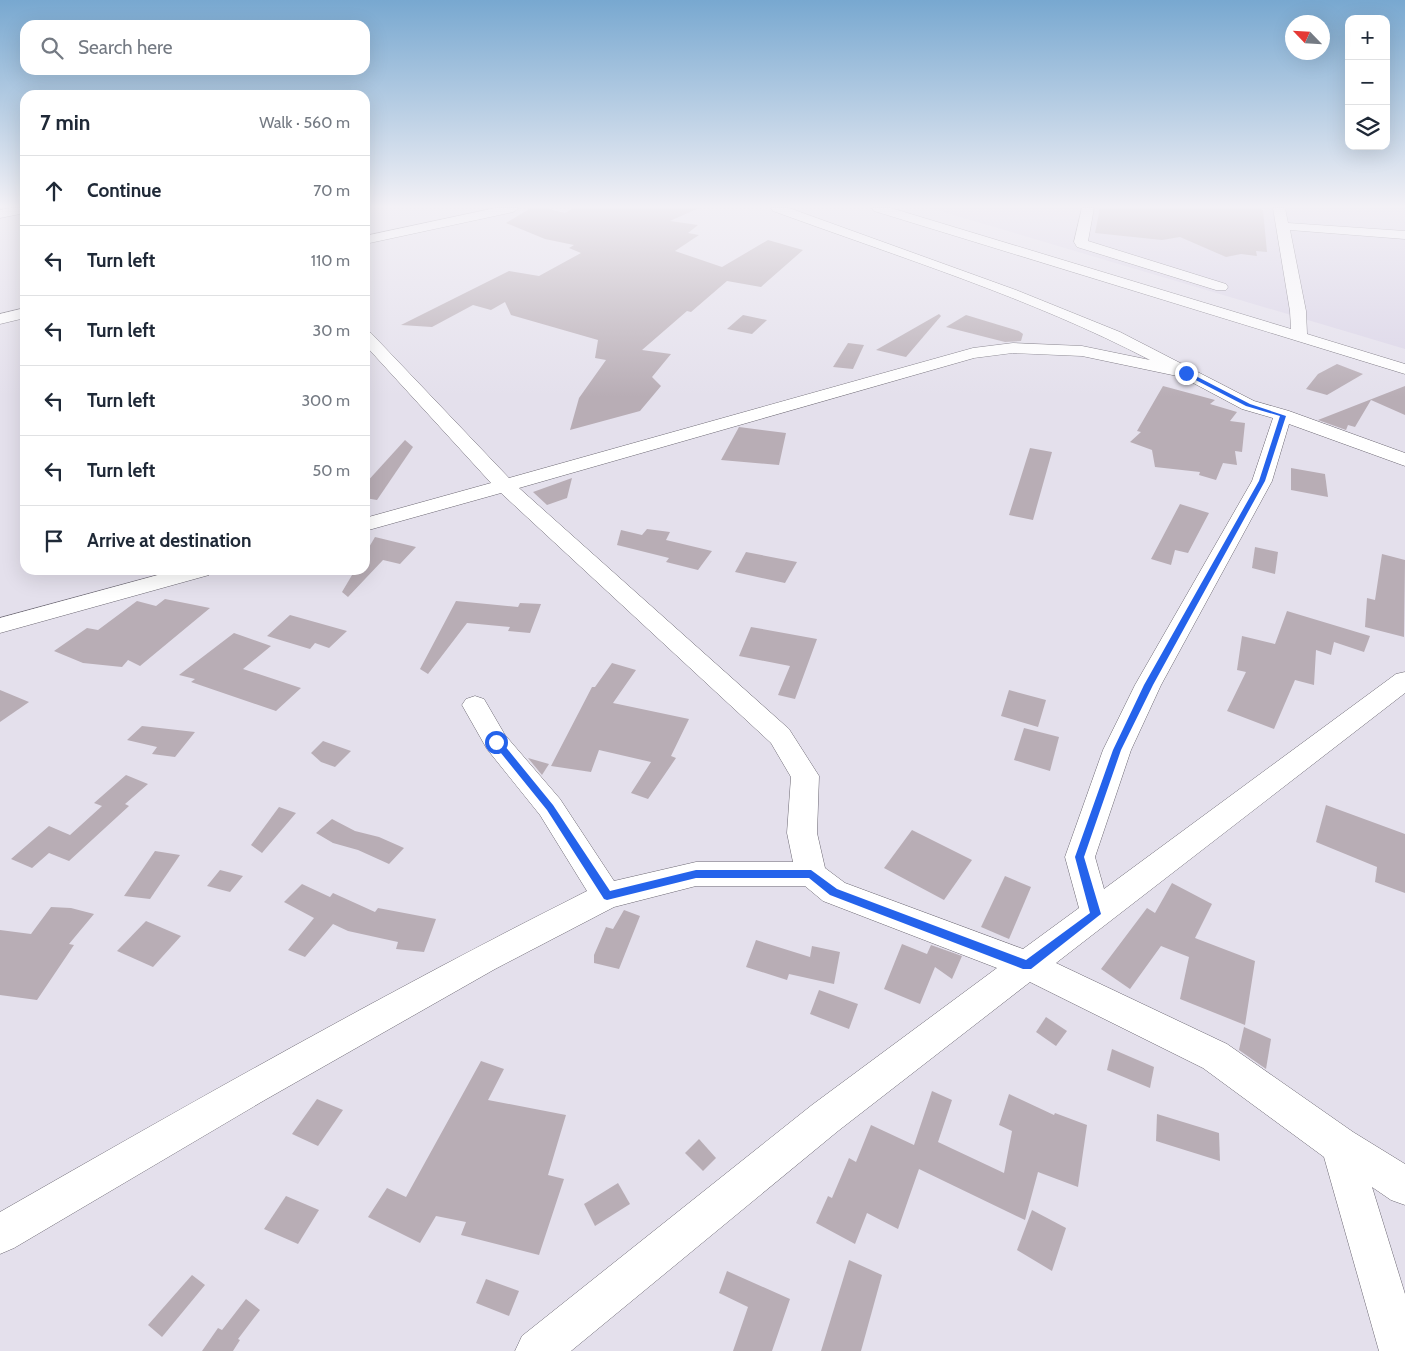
<!DOCTYPE html>
<meta charset="utf-8">
<style>
body{margin:0;font-family:Cabin,sans-serif;background:#f6f6f7;color:#1f2937}
.controls{position:absolute;right:15px;top:15px;display:grid;overflow:hidden;border-radius:10px;box-shadow:0 5px 20px #0002}
.controls button{width:45px;height:45px;display:grid;place-items:center;padding:0;border:0;border-bottom:1px solid #e0e1e3;background:#fff;color:#1f2937;font:25px sans-serif}
.compass{position:absolute;left:1285px;top:15px;width:45px;height:45px;border-radius:50%;background:#fff;box-shadow:0 5px 20px #0002;rotate:295deg}
.stop{position:absolute;width:15px;height:15px;margin:-11px;border:4px solid #2563eb;border-radius:50%;background:#fff}
.stop.end{background:#2563eb;border-color:#fff;box-shadow:0 1px 5px #0008}
.list{margin:0;padding:0;list-style:none}
h2{display:flex;justify-content:space-between;align-items:center;height:65px;margin:0;padding:0 20px;font-size:21px}
h2 small{font-size:16px;font-weight:400;color:#747a83}
.list li{display:grid;grid-template-columns:32px 1fr auto;gap:15px;align-items:center;box-sizing:border-box;height:70px;padding:0 20px;border-top:1px solid #e0e1e3}
.list b{display:block;font-size:19px;white-space:nowrap}
.list em{font-size:16px;font-style:normal;color:#747a83}
.icon{flex:none;width:28px;height:28px;fill:none;stroke:currentColor;stroke-width:2;stroke-linecap:round;stroke-linejoin:round}
.map{position:relative;flex:none;width:1405px;height:1351px;overflow:hidden}
.search{position:absolute;background:#fff;box-shadow:0 5px 20px #0002;left:20px;top:20px;width:350px;height:55px;display:flex;align-items:center;gap:12px;box-sizing:border-box;padding:0 18px;border-radius:15px;color:#747a83;font-size:19px}
.panel{position:absolute;background:#fff;box-shadow:0 5px 20px #0002;left:20px;top:90px;width:350px;height:485px;border-radius:15px}
.map>svg:first-child{display:block}
.built{fill:#dad4e7}
.building{fill:#b8adb5}
.lines{fill:none;stroke-linecap:round;stroke-linejoin:round}
.minor-casing{stroke:#6c6873;stroke-width:1}
.minor{fill:#fff;fill-rule:evenodd}
.route{fill:#2563eb}
</style>
<div class="map">
<svg width="1405" height="1351" viewBox="0 0 1405 1351">
<rect width="100%" height="100%" fill="#e4e0ec"/>
<!-- built -->
<polygon class="built" points="930,208 1405,208 1405,349 1365,337"/>
<!-- building -->
<g class="building">
<polygon points="531,208 545,208 565,213 573,208 699,208 670,221 698,225 688,233 699,235 675,251 722,267 768,240 803,250 761,287 727,281 691,312 687,311 642,350 671,354 652,377 661,386 640,411 570,430 579,398 606,360 595,358 598,340 511,315 505,302 491,310 473,305 432,327 401,325 509,271 539,276 581,253 569,248 574,245 545,239 506,223"/>
<polygon points="1100,208 1255,208 1263,210 1267,252 1256,251 1257,256 1241,254 1226,257 1180,237 1162,240 1095,233"/>
<polygon points="939,314 941,316 906,357 876,350"/>
<polygon points="743,315 767,320 752,334 727,329"/>
<polygon points="966,315 1019,331 1023,334 1021,341 1005,342 946,327"/>
<polygon points="848,343 864,345 853,369 833,367"/>
<polygon points="1337,364 1363,374 1327,395 1306,389 1318,374"/>
<polygon points="1163,386 1215,400 1210,404 1237,412 1230,421 1245,423 1242,452 1235,451 1237,465 1223,463 1216,480 1199,475 1200,472 1155,467 1152,450 1130,442 1141,432 1137,431"/>
<polygon points="1405,386 1405,415 1371,400 1355,427 1348,425 1346,430 1318,420"/>
<polygon points="739,427 786,433 779,465 721,460"/>
<polygon points="405,440 413,447 377,500 365,498 365,484"/>
<polygon points="1030,448 1052,452 1033,520 1009,515"/>
<polygon points="1291,468 1325,474 1328,497 1291,490"/>
<polygon points="572,478 567,498 547,505 533,492"/>
<polygon points="1180,504 1209,513 1188,553 1175,550 1171,565 1151,559"/>
<polygon points="647,529 670,532 666,540 712,551 698,570 666,562 669,558 617,545 621,530 642,535"/>
<polygon points="375,537 416,547 400,564 383,560 348,597 342,592 355,570 365,570 365,554"/>
<polygon points="1255,547 1278,552 1275,574 1252,568"/>
<polygon points="746,552 797,562 785,583 735,572"/>
<polygon points="1382,554 1405,560 1404,637 1365,627 1367,598 1375,600"/>
<polygon points="165,599 210,608 140,666 128,660 122,667 83,663 54,651 87,628 98,630 137,601 156,606"/>
<polygon points="456,601 518,607 520,603 541,604 530,633 508,631 510,627 467,623 428,674 420,669"/>
<polygon points="1287,611 1370,636 1364,652 1334,642 1331,655 1316,650 1314,685 1295,680 1274,729 1227,711 1246,672 1237,670 1242,636 1275,644"/>
<polygon points="290,615 347,631 329,648 315,643 310,649 267,636"/>
<polygon points="751,627 817,639 795,699 778,695 790,666 739,656"/>
<polygon points="234,633 271,646 243,669 301,688 276,711 191,682 195,679 179,675"/>
<polygon points="612,663 636,670 613,703 689,719 671,756 676,758 648,799 631,793 651,762 599,750 591,772 551,766 592,687 595,687"/>
<polygon points="0,690 29,702 0,722"/>
<polygon points="1009,690 1046,700 1038,727 1001,716"/>
<polygon points="142,726 195,732 175,757 152,754 157,747 127,740"/>
<polygon points="1024,728 1059,737 1050,771 1014,760"/>
<polygon points="323,741 351,751 335,767 321,762 311,753"/>
<polygon points="528,758 549,764 542,775"/>
<polygon points="126,775 148,784 125,804 129,806 69,861 49,853 32,868 11,859 49,826 70,835 102,806 94,803"/>
<polygon points="1326,805 1405,834 1405,893 1375,882 1377,867 1316,842"/>
<polygon points="279,807 296,813 262,853 251,845"/>
<polygon points="332,819 355,831 379,837 404,848 389,864 358,850 333,843 316,833"/>
<polygon points="912,830 972,860 944,900 884,868"/>
<polygon points="155,851 180,855 150,899 124,896"/>
<polygon points="220,870 243,876 230,892 207,886"/>
<polygon points="1005,876 1031,887 1009,939 981,927"/>
<polygon points="1172,883 1212,904 1195,938 1255,961 1245,1025 1180,999 1189,957 1161,946 1130,989 1101,969 1147,908 1155,913"/>
<polygon points="302,884 330,897 333,893 375,912 378,908 436,919 424,952 396,949 398,942 348,931 333,924 305,957 288,950 314,918 284,902"/>
<polygon points="51,907 71,908 94,914 69,944 74,945 37,1000 0,995 0,930 31,934"/>
<polygon points="624,910 640,916 619,969 594,963 594,955 606,927 613,929"/>
<polygon points="146,921 181,936 153,967 117,951"/>
<polygon points="756,940 810,957 812,946 840,952 834,984 789,974 787,980 746,967"/>
<polygon points="902,944 927,954 931,945 962,956 952,979 935,967 920,1004 884,989"/>
<polygon points="819,990 858,1004 849,1029 810,1014"/>
<polygon points="1046,1017 1067,1031 1056,1046 1036,1032"/>
<polygon points="1244,1027 1271,1039 1266,1069 1239,1050"/>
<polygon points="1112,1049 1154,1067 1150,1088 1107,1070"/>
<polygon points="481,1061 504,1069 488,1100 566,1115 548,1175 564,1179 539,1255 461,1235 466,1222 436,1216 420,1243 368,1217 387,1188 406,1197"/>
<polygon points="932,1091 952,1100 938,1142 1004,1173 1012,1131 999,1125 1009,1094 1054,1115 1055,1113 1087,1125 1078,1187 1038,1172 1025,1220 919,1169 898,1229 867,1213 855,1244 816,1223 828,1196 832,1198 849,1158 856,1162 871,1125 914,1145"/>
<polygon points="317,1099 343,1110 318,1146 292,1134"/>
<polygon points="1157,1114 1219,1133 1220,1161 1156,1141"/>
<polygon points="699,1139 716,1158 703,1171 685,1153"/>
<polygon points="618,1183 630,1204 595,1226 584,1204"/>
<polygon points="286,1196 319,1210 298,1244 264,1229"/>
<polygon points="1032,1210 1066,1228 1052,1271 1017,1250"/>
<polygon points="849,1260 882,1275 861,1351 821,1351"/>
<polygon points="727,1271 790,1299 772,1351 733,1351 748,1307 719,1293"/>
<polygon points="192,1275 205,1285 162,1337 148,1325"/>
<polygon points="486,1279 519,1291 509,1316 476,1303"/>
<polygon points="246,1299 260,1310 238,1339 240,1340 233,1351 202,1351 218,1328 222,1330"/>
</g>
<g class="lines">
<!-- minor casing -->
<g class="minor-casing">
<g id="minor">
<polygon points="11,208 25,208 25,213 0,218 0,210"/>
<polygon points="495,208 519,208 513,212 365,244 365,236"/>
<path d="M771,208H789L1016,290L1120,332L1254,401L1289,411L1405,453V466L1289,424L1272,481L1161,685L1131,750L1095,857L1104,889L1396,674L1405,672V693L1056,963L1227,1044L1353,1132L1405,1164V1205L1391,1200L1372,1187L1405,1294V1351H1379L1324,1157L1203,1068L1030,982L838,1131L571,1351H515L522,1336L812,1105L997,968L823,901L805,886H696L614,907L495,969L263,1101L14,1248L0,1254V1212C194,1101 388,991 587,891L540,815L487,749L462,705L466,699L475,696L484,699L505,735L560,799L614,881L696,862H793L787,833L791,777L771,743L501,493L365,531V518L491,483L365,345V331L371,333L509,478L973,348L1013,343L1082,346L1150,360C1031,298 899,257 773,211ZM1013,353L1082,356L1182,377L1242,409L1273,418L1252,481L1135,685L1103,750L1065,857L1079,908L1023,949L845,883L825,868L817,833L819,776L789,729L519,488L974,358Z"/>
<polygon points="872,208 891,208 1291,329 1290,311 1273,208 1285,208 1288,223 1405,231 1405,239 1290,230 1306,311 1307,334 1405,364 1405,374 874,211"/>
<polygon points="1082,208 1094,208 1088,241 1226,284 1228,287 1226,290 1216,290 1077,247 1074,242"/>
<polygon points="25,308 25,318 0,324 0,314"/>
<polygon points="176,570 212,570 209,575 0,633 0,618"/>
</g>
</g>
<!-- minor -->
<use href="#minor" class="minor"/>
</g>
<!-- sky -->
<linearGradient id="sky" x2="0" y2="1"><stop stop-color="#78a8d0"/><stop offset="0.52" stop-color="#f3f1f6"/><stop offset="1" stop-color="#f3f1f6" stop-opacity="0"/></linearGradient>
<rect width="1405" height="397" fill="url(#sky)"/>
<!-- route -->
<polygon class="route" points="1186,371 1250,404 1286,416 1265,481 1153,685 1121,750 1084,857 1101,914 1031,969 1023,969 830,895 809,878 696,878 607,900 604,899 547,810 492,742 496,739 500,740 553,805 610,891 696,870 811,870 837,889 1026,960 1090,913 1075,857 1113,750 1144,685 1259,481 1280,416 1246,406 1184,374"/>
</svg>
<div class="controls">
<button>+</button>
<button>−</button>
<button><svg class="icon" aria-label="layers" viewBox="0 0 24 24"><path d="M12 4l9 5-9 5-9-5zM3 14l9 5 9-5"/></svg></button>
</div>
<svg class="compass" viewBox="-18 -18 36 36"><path d="M0-13l5 13h-10z" fill="#e53935"/><path d="M0 13l5-13h-10z" fill="#747a83"/></svg>
<div class="stop" style="left:496px;top:742px"></div>
<div class="stop end" style="left:1186px;top:373px"></div>
<div class="search"><svg class="icon" aria-label="search" viewBox="0 0 24 24"><circle cx="10" cy="10" r="6"/><path d="M15 15l6 6"/></svg>Search here</div>
<section class="panel">
<h2>7 min<small>Walk · 560 m</small></h2>
<ul class="list">
<li><svg class="icon" aria-label="ahead" viewBox="0 0 24 24"><path d="M12 20V5M6 11l6-6 6 6"/></svg><div><b>Continue</b></div><em>70 m</em></li>
<li><svg class="icon" aria-label="left" viewBox="0 0 24 24"><path d="M17 20v-9H6M10 6l-5 5 5 5"/></svg><div><b>Turn left</b></div><em>110 m</em></li>
<li><svg class="icon" aria-label="left" viewBox="0 0 24 24"><path d="M17 20v-9H6M10 6l-5 5 5 5"/></svg><div><b>Turn left</b></div><em>30 m</em></li>
<li><svg class="icon" aria-label="left" viewBox="0 0 24 24"><path d="M17 20v-9H6M10 6l-5 5 5 5"/></svg><div><b>Turn left</b></div><em>300 m</em></li>
<li><svg class="icon" aria-label="left" viewBox="0 0 24 24"><path d="M17 20v-9H6M10 6l-5 5 5 5"/></svg><div><b>Turn left</b></div><em>50 m</em></li>
<li><svg class="icon" aria-label="arrive" viewBox="0 0 24 24"><path d="M6 21V4h12l-3 4 3 4H6"/></svg><div><b>Arrive at destination</b></div></li>
</ul>
</section>
</div>
